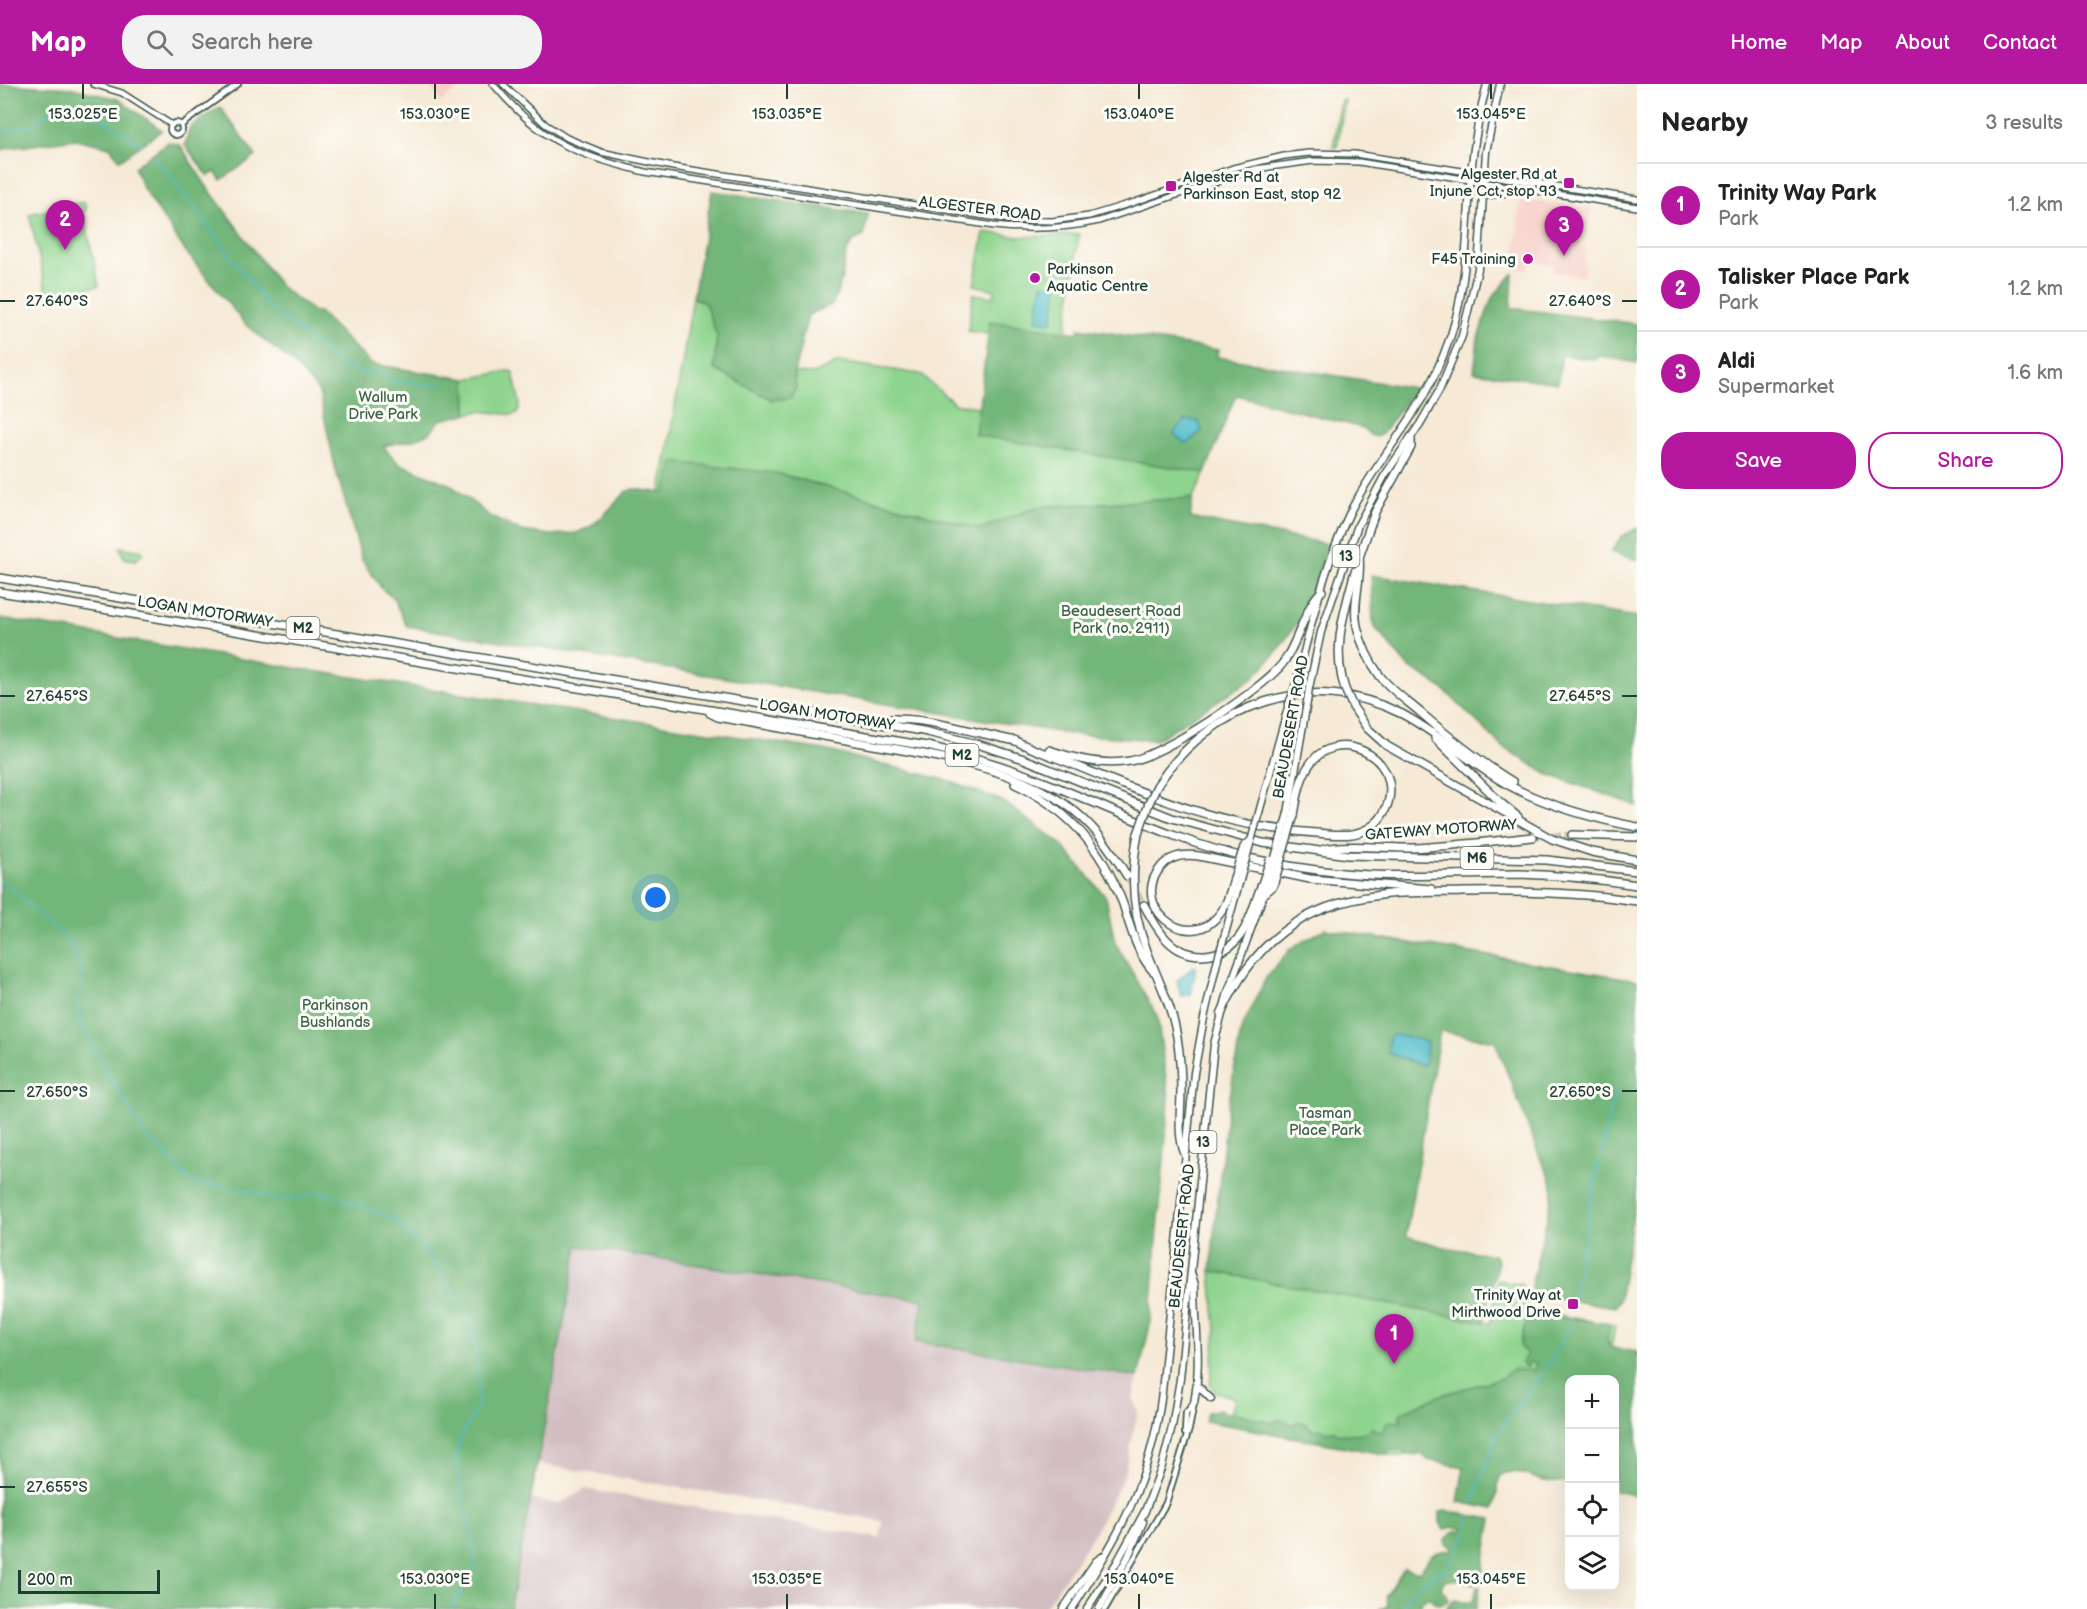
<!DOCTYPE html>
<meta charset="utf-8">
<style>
body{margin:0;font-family:"Balsamiq Sans",sans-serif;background:#f2f2f2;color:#222}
.controls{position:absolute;right:18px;bottom:18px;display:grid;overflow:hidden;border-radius:12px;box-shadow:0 6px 24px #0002}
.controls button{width:54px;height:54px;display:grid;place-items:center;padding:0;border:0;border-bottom:2px solid #e0e0e0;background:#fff;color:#222;font:30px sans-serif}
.scale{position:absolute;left:18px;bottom:15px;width:142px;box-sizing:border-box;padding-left:6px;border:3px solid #1f3d34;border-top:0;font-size:16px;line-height:21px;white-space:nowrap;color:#1f3d34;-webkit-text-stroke:4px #fdfcf7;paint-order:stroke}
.you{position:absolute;left:656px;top:814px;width:21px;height:21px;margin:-15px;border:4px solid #fff;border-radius:50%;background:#1a73e8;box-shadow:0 0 0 9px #1a73e833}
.badge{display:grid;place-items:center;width:39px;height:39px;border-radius:50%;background:#b5179e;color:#fff;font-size:20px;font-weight:700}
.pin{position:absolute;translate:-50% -50px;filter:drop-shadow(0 2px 3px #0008)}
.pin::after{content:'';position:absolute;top:32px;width:21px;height:18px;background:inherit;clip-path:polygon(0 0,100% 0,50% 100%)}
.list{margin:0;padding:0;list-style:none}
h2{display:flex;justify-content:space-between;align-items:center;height:78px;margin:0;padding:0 24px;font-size:26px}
h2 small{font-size:20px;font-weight:400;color:#767676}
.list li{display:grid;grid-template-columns:39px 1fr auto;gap:18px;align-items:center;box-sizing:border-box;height:84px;padding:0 24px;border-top:2px solid #e0e0e0}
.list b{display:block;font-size:22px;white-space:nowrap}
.list p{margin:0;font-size:20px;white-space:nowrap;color:#767676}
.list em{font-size:20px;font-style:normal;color:#767676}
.actions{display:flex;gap:12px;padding:18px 24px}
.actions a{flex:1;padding:14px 0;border:2px solid #b5179e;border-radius:24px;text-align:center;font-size:21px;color:#b5179e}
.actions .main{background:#b5179e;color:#fff}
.icon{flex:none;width:33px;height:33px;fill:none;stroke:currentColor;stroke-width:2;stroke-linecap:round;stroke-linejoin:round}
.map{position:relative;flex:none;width:1637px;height:1525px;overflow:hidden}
header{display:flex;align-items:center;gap:36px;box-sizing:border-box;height:84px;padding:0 30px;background:#b5179e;color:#fff}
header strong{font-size:28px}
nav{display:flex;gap:33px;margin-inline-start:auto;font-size:21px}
.search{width:420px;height:54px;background:#f2f2f2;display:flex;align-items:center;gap:15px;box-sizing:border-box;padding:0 21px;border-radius:24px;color:#767676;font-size:22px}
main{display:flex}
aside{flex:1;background:#fff}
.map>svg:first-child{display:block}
.built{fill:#f7d0c9}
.industrial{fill:#d2bec1}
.green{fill:#8fd48e;stroke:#578861;stroke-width:1.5}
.forest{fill:#73b679;stroke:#497a56;stroke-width:1.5}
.water{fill:#51bdcc;stroke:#387d80;stroke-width:1.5}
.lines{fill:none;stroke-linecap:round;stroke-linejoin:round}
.stream{stroke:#51bdcc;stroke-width:1.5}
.motorway-tunnel{stroke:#cbc7b5;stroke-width:7;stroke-dasharray:7 3.5;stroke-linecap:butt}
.tertiary-casing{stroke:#3f574c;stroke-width:8}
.secondary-casing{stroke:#3f574c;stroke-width:8}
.trunk-casing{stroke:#3f574c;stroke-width:9}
.motorway-casing{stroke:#3f574c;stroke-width:10}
.tertiary{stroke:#fff;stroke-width:4.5}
.secondary{stroke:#fff;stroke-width:5}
.trunk{stroke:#fff;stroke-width:6}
.motorway{stroke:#fff;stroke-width:7}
.trunk-bridge-casing{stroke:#3f574c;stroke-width:9;stroke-linecap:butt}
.motorway-bridge-casing{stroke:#3f574c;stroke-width:10;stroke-linecap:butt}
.trunk-bridge{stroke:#fff;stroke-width:6}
.motorway-bridge{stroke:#fff;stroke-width:7}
.ticks{fill:none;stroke:#1f3d34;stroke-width:2}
.poi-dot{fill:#b5179e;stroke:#fdfcf7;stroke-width:2}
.labels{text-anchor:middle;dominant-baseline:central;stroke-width:6;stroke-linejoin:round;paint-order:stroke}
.shield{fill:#fdfcf7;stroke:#62766e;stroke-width:1.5}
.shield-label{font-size:14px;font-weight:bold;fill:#1f3d34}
.poi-label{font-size:15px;fill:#1f3d34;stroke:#fdfcf7;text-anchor:end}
.street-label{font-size:15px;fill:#1f3d34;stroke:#fdfcf7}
.park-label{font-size:15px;fill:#3b634a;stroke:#fdfcf7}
.ticks-label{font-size:15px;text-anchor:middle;fill:#1f3d34;stroke:#fdfcf7;stroke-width:6;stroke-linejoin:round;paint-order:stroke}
</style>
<header>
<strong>Map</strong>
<div class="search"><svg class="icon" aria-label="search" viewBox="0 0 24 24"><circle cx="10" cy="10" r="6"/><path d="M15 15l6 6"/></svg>Search here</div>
<nav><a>Home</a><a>Map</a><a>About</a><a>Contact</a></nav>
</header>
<main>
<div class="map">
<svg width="1637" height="1525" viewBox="0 0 1637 1525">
<rect width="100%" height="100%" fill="#fdfcf7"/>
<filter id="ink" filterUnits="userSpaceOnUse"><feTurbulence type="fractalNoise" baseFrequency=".0167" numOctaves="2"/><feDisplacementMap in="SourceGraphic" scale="12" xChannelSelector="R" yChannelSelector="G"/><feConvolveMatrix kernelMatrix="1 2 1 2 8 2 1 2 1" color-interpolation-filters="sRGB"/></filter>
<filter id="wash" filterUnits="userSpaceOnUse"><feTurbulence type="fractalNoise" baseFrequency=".008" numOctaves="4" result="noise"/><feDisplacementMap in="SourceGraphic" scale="24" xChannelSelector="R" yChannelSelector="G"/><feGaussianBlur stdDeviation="1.35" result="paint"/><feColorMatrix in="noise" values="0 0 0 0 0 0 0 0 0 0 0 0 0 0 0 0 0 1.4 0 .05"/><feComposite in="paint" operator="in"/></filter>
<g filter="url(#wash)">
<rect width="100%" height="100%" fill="#f6e9d5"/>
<!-- built -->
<g class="built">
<polygon points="427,0 465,0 441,18"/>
<polygon points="1520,116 1592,124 1589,140 1582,140 1578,143 1576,155 1581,162 1586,162 1583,192 1553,188 1554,181 1530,178 1529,185 1514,184"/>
</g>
<!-- industrial -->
<polygon class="industrial" points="578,1162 923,1216 916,1258 1138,1293 1133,1315 1138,1327 1124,1392 1093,1451 1044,1525 512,1525 530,1415 560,1420 585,1405 880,1454 883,1437 537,1380"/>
<!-- green -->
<g class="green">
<polygon points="1341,16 1345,16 1337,63 1333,63"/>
<polygon points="83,118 87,123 84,128 99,202 48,212 29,130"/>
<polygon points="984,148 1021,153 1079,150 1066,248 990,237 988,250 968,247 973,210 994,213 995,206 974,201"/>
<polygon points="693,213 705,219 717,252 714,285 796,304 794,289 813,290 839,278 920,290 955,320 979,323 975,351 1205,389 1193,414 1037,423 980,445 776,389 665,409 661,408"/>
<polygon points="508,287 513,288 520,320 518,328 513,331 480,327 467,330 466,295"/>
<polygon points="120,463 142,467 142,470 136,476 124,474"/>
<polygon points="1211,1187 1491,1239 1498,1196 1522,1201 1528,1226 1615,1241 1612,1260 1401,1373 1229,1341 1235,1314 1214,1307 1210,1299 1216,1247"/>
</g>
<!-- forest -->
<g class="forest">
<polygon points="0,0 72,4 118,15 162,46 120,76 110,63 75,55 4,65 0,68"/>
<polygon points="220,23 256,72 221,96 215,88 208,92 185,61 190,43"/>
<polygon points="168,58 180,61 205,100 281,203 314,228 319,228 371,280 466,295 467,330 440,336 431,348 413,356 383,362 398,379 451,401 491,433 521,447 551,451 576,449 590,443 602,433 626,408 633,405 665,409 673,378 776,389 980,445 1037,423 1193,414 1190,434 1328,460 1304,530 1274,571 1252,595 1156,656 1070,650 407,542 393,514 382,505 362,476 335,383 319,308 295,281 245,240 186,168 144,106 134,83"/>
<path d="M712,107L868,130L864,152C843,160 846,174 842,192C840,202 836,212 832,221L808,231L794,289L796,304L790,314L772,316L714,285L717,252L705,219L693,213Z"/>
<polygon points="1513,190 1511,224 1637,240 1637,279 1601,272 1593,275 1562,271 1558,299 1474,288 1478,254 1492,214"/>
<path d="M990,237L1078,249L1079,244L1218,266L1217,273L1415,304L1382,350C1372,355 1370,351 1363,344L1236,311L1205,389L975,351Z"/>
<polygon points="1637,444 1637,476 1611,468 1621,453"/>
<polygon points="1371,491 1637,533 1637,722 1547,690 1503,663 1442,604 1407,582 1373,541"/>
<polygon points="0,534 301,585 824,666 946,696 1002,717 1060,759 1106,813 1115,858 1157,932 1169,1015 1150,1241 1138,1293 916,1258 923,1216 578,1162 510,1525 0,1525"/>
<polygon points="1325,845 1637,896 1637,1104 1619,1218 1615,1223 1532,1211 1531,1203 1553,1108 1550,1092 1543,1081 1495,957 1440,947 1406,1152 1444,1163 1494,1171 1498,1177 1484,1238 1211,1187 1215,1138 1227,1029 1241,946 1266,894 1291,864"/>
<path d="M1541,1227H1548L1553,1232L1610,1240L1607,1256L1610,1263L1637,1268V1412L1615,1407L1614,1296H1570L1569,1397C1563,1397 1556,1399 1550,1398C1533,1396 1516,1382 1500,1391L1494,1425L1458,1418L1464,1383L1428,1376L1421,1370L1406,1371L1403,1367L1391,1366L1383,1370L1205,1337L1207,1328L1218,1326L1227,1329L1233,1328L1273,1339L1275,1337L1280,1336L1293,1341L1299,1337L1307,1340L1308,1343L1314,1346L1322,1345L1325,1348L1334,1347L1339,1351C1351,1348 1362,1353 1372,1344L1383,1349L1386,1339L1391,1337L1400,1338L1402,1336L1399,1333L1402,1328L1441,1311L1502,1294L1513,1285L1534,1287L1536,1279L1529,1278L1528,1283H1524L1522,1279L1527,1270L1520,1263C1523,1247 1524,1233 1541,1227Z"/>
<path d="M1445,1427L1492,1435L1481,1498L1473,1500C1463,1496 1453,1493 1443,1498L1441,1506L1446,1508L1448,1514L1446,1518L1440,1520L1434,1519L1432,1515L1427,1513L1421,1518V1523L1425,1525H1379L1388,1522L1386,1512L1404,1484L1419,1488C1428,1475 1433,1465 1451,1467L1452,1464L1446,1460L1445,1456L1455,1447H1461L1463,1444L1452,1443L1444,1446L1440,1438V1428Z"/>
<polygon points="1477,1503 1480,1503 1476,1525 1446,1525 1451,1517 1455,1515 1463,1518 1472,1518"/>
</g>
<!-- water -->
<g class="water">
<polygon points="1042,200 1058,203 1052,238 1036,236"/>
<polygon points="1186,336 1198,337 1202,346 1189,359 1184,359 1174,350 1177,344"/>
<polygon points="1193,882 1196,883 1191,911 1181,912 1177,897"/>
<polygon points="1392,951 1415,954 1427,959 1424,982 1388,969 1389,955"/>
</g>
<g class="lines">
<!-- stream -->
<g class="stream">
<polyline points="0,48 33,42 46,29 71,25 101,34 140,60"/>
<path d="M153,73L166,86L268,222C279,233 291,241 304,250C321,263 337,282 357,288C365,290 372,287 380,288L391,298C408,295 424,303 441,300"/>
<polyline points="0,796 67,854 80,882 82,902 78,917 79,935 99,974 143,1048 190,1097 255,1108 280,1117 323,1108 394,1135 427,1168 467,1230 471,1239 477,1269 479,1323 460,1353 456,1374 460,1405 473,1453 476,1476 467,1498 451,1525"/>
<polyline points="1573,1215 1594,1101 1616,1003"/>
<polyline points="1472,1420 1497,1350 1557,1268 1567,1246 1569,1234"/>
<polyline points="1401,1525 1417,1502 1443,1487 1452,1476 1466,1451 1469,1432"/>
</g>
</g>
</g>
<g filter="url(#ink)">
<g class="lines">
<!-- motorway-tunnel -->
<g class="motorway-tunnel">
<polyline points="1533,753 1572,751"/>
<polyline points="1127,792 1144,821"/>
</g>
<!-- tertiary casing -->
<g class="tertiary-casing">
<g id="tertiary">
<polyline points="93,0 122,9 172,41"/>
<circle cx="176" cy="45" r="6"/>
<polyline points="181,41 238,0"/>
<polyline points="1185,1349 1186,1329 1194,1319"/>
<polyline points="1105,1525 1166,1419 1189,1345 1194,1319"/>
</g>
</g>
<!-- secondary casing -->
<g class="secondary-casing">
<g id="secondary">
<path d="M493,0C542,58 573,70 645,88L994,142C1030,146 1063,145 1099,137L1255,85L1313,77L1359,78L1637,123"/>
<polyline points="503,0 545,40 567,54 601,68 673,83 1011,136 1052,137 1089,132 1135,118 1233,84 1284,72 1309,69 1355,70 1637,115"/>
</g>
</g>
<!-- trunk casing -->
<g class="trunk-casing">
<g id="trunk">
<polyline points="1482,112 1504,109 1513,103"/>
<polyline points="1309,604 1321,548 1358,441 1385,391 1420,340 1439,307 1462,252 1478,185 1486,68 1500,0"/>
<path d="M1294,606C1310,547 1323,484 1350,428C1367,394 1391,364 1411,333C1428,307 1441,280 1451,251C1469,195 1466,138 1472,80C1475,53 1480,26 1487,0"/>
<polyline points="1260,725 1289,620"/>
<polyline points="1288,729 1307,618"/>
<polyline points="1223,857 1240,796"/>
<path d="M1192,1191L1195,1201C1195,1243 1202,1275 1194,1319"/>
<polyline points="1198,1302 1211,1315"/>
<polyline points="1063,1525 1096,1477 1105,1471"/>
<path d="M1072,1525C1119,1452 1151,1397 1162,1308L1194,989L1204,934L1218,874"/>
<polyline points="1087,1525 1117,1478 1145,1427 1162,1382 1172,1343 1180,1295 1214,960 1228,908 1266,804"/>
<polyline points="1099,1525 1128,1473 1143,1438"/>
</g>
</g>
<!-- motorway casing -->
<g class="motorway-casing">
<g id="motorway">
<path d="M1359,473C1362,496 1352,518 1357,542C1361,560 1369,577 1380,592C1391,606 1407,617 1421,629C1450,654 1480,678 1513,698"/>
<polyline points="1358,476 1375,428 1411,363 1411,353"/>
<polyline points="0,494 923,647 977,660 1024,675 1172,734 1263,759 1348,771 1547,776 1637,787"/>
<path d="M0,508L927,662C967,671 1006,682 1044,698C1113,725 1180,760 1253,775C1291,783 1330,789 1370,791C1420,793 1470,790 1519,790C1559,791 1598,795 1637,801"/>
<path d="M1345,605C1331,564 1345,526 1355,487"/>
<polyline points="1353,623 1367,644 1387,662 1552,755 1592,768 1637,776"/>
<path d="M710,629L718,633C765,641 811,650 857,658C923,670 1009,681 1065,720C1092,738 1110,764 1127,792"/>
<path d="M876,636C923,631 970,648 1016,657"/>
<polyline points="1435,654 1502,720 1518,733"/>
<path d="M1014,656C1032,666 1053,672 1072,680C1154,714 1226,744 1316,749C1334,750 1353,754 1369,744C1378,739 1385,729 1388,719C1402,671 1334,640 1308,683C1299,697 1297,715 1294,731"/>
<path d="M1049,666C1076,675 1102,682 1130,677C1164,671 1262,606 1283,579C1298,559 1306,520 1322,507"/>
<path d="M1015,700C1068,724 1103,766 1123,820C1130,842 1137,870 1153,887"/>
<path d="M1157,702C1210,619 1312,584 1402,630C1444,652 1478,687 1520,707C1558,725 1596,735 1637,743"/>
<path d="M1138,750C1130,790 1132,829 1147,867C1158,896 1172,922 1177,953C1180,971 1181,989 1181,1007C1181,1029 1177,1050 1185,1070"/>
<polyline points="1572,751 1637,753"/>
<path d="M1321,766C1347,759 1386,765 1413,764C1453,762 1493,757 1533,753"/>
<path d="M1234,794C1230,808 1227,823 1217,833C1185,869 1129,820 1161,783C1170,772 1185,770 1199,772L1310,795L1431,805"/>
<polyline points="1265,809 1273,802"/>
<path d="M1144,821C1151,833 1157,846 1167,856C1187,877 1222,876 1240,852C1251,837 1255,817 1262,800"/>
<path d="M1221,930C1253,859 1302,820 1381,811C1408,807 1436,809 1463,808C1522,807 1579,808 1637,817"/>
</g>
</g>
<!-- tertiary -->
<use href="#tertiary" class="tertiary"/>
<!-- secondary -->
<use href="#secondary" class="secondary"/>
<!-- trunk -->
<use href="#trunk" class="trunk"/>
<!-- motorway -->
<use href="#motorway" class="motorway"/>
<!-- trunk-bridge casing -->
<g class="trunk-bridge-casing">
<g id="trunk-bridge">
<polyline points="1307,618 1309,604"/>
<polyline points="1289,620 1294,606"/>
<polyline points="1240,796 1260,725"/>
<polyline points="1267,801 1288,729"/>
<polyline points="1218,874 1223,857"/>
</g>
</g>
<!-- motorway-bridge casing -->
<g class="motorway-bridge-casing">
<g id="motorway-bridge">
<polyline points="1345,605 1353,623"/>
<polyline points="1138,750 1149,719 1157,702"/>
<polyline points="1234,794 1244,763 1251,757"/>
<polyline points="1262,800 1270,776"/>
<polyline points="1273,802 1294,731"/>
</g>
</g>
<!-- trunk-bridge -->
<use href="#trunk-bridge" class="trunk-bridge"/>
<!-- motorway-bridge -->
<use href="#motorway-bridge" class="motorway-bridge"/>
</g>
</g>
<!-- ticks -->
<path class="ticks" d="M83,0V15M435,0V15M787,0V15M1139,0V15M1491,0V15M0,217H15M1622,217H1637M0,612H15M1622,612H1637M0,1007H15M1622,1007H1637M0,1403H15M435,1510V1525M787,1510V1525M1139,1510V1525M1491,1510V1525"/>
<!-- markers -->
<g class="poi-dot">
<rect x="1563" y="93" width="12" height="12" rx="3"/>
<rect x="1165" y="96" width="12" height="12" rx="3"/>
<circle cx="1528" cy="175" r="6"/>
<circle cx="1035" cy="194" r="6"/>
<rect x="1567" y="1214" width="12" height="12" rx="3"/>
</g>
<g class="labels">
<!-- shield labels -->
<g class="shield">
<rect x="1332.5" y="461" width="27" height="22" rx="4.5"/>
<rect x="286.5" y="533" width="33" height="22" rx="4.5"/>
<rect x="945.5" y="660" width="33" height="22" rx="4.5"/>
<rect x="1460.5" y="763" width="33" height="22" rx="4.5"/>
<rect x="1189.5" y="1047" width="27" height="22" rx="4.5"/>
</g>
<g class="shield-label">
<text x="1346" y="472">13</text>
<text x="303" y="544">M2</text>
<text x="962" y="671">M2</text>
<text x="1477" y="774">M6</text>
<text x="1203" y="1058">13</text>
</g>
<!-- poi labels -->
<g class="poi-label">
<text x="1557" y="90">Algester Rd at<tspan x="1557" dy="17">Injune Cct, stop 93</tspan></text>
<text x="1183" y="93" text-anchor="start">Algester Rd at<tspan x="1183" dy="17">Parkinson East, stop 92</tspan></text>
<text x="1516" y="175">F45 Training</text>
<text x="1047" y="185" text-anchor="start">Parkinson<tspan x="1047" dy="17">Aquatic Centre</tspan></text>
<text x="1561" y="1211">Trinity Way at<tspan x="1561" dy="17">Mirthwood Drive</tspan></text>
</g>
<!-- street labels -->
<g class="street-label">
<text transform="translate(980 125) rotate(7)">ALGESTER ROAD</text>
<text transform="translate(205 528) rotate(9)">LOGAN MOTORWAY</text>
<text transform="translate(827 631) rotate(9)">LOGAN MOTORWAY</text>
<text transform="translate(1291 643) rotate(-80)">BEAUDESERT ROAD</text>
<text transform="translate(1441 746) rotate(-4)">GATEWAY MOTORWAY</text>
<text transform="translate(1182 1152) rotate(-84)">BEAUDESERT ROAD</text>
</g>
<!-- park labels -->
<g class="park-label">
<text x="383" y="313">Wallum<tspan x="383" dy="17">Drive Park</tspan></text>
<text x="1121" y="527">Beaudesert Road<tspan x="1121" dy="17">Park (no. 2911)</tspan></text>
<text x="335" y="921">Parkinson<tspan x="335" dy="17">Bushlands</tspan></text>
<text x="1325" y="1029">Tasman<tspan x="1325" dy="17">Place Park</tspan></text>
</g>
</g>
<g class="ticks-label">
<text x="83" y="35">153.025°E</text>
<text x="435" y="35">153.030°E</text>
<text x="787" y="35">153.035°E</text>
<text x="1139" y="35">153.040°E</text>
<text x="1491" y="35">153.045°E</text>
<text x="57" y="222">27.640°S</text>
<text x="1580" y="222">27.640°S</text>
<text x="57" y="617">27.645°S</text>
<text x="1580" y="617">27.645°S</text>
<text x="57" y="1013">27.650°S</text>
<text x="1580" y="1013">27.650°S</text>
<text x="57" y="1408">27.655°S</text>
<text x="435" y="1500">153.030°E</text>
<text x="787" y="1500">153.035°E</text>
<text x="1139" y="1500">153.040°E</text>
<text x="1491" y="1500">153.045°E</text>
</g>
</svg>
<div class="controls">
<button>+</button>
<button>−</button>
<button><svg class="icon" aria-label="locate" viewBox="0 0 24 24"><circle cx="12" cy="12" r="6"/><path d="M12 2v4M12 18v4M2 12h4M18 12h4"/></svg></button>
<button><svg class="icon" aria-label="layers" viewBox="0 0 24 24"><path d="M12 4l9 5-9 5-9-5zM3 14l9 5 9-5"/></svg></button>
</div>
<div class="scale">200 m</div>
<div class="you"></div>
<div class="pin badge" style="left:1394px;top:1280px">1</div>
<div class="pin badge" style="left:65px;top:166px">2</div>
<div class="pin badge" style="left:1564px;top:172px">3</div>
</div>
<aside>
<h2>Nearby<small>3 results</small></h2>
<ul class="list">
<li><span class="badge">1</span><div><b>Trinity Way Park</b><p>Park</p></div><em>1.2 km</em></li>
<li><span class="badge">2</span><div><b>Talisker Place Park</b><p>Park</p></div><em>1.2 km</em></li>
<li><span class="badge">3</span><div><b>Aldi</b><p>Supermarket</p></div><em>1.6 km</em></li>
</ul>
<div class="actions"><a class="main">Save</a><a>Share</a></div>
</aside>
</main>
